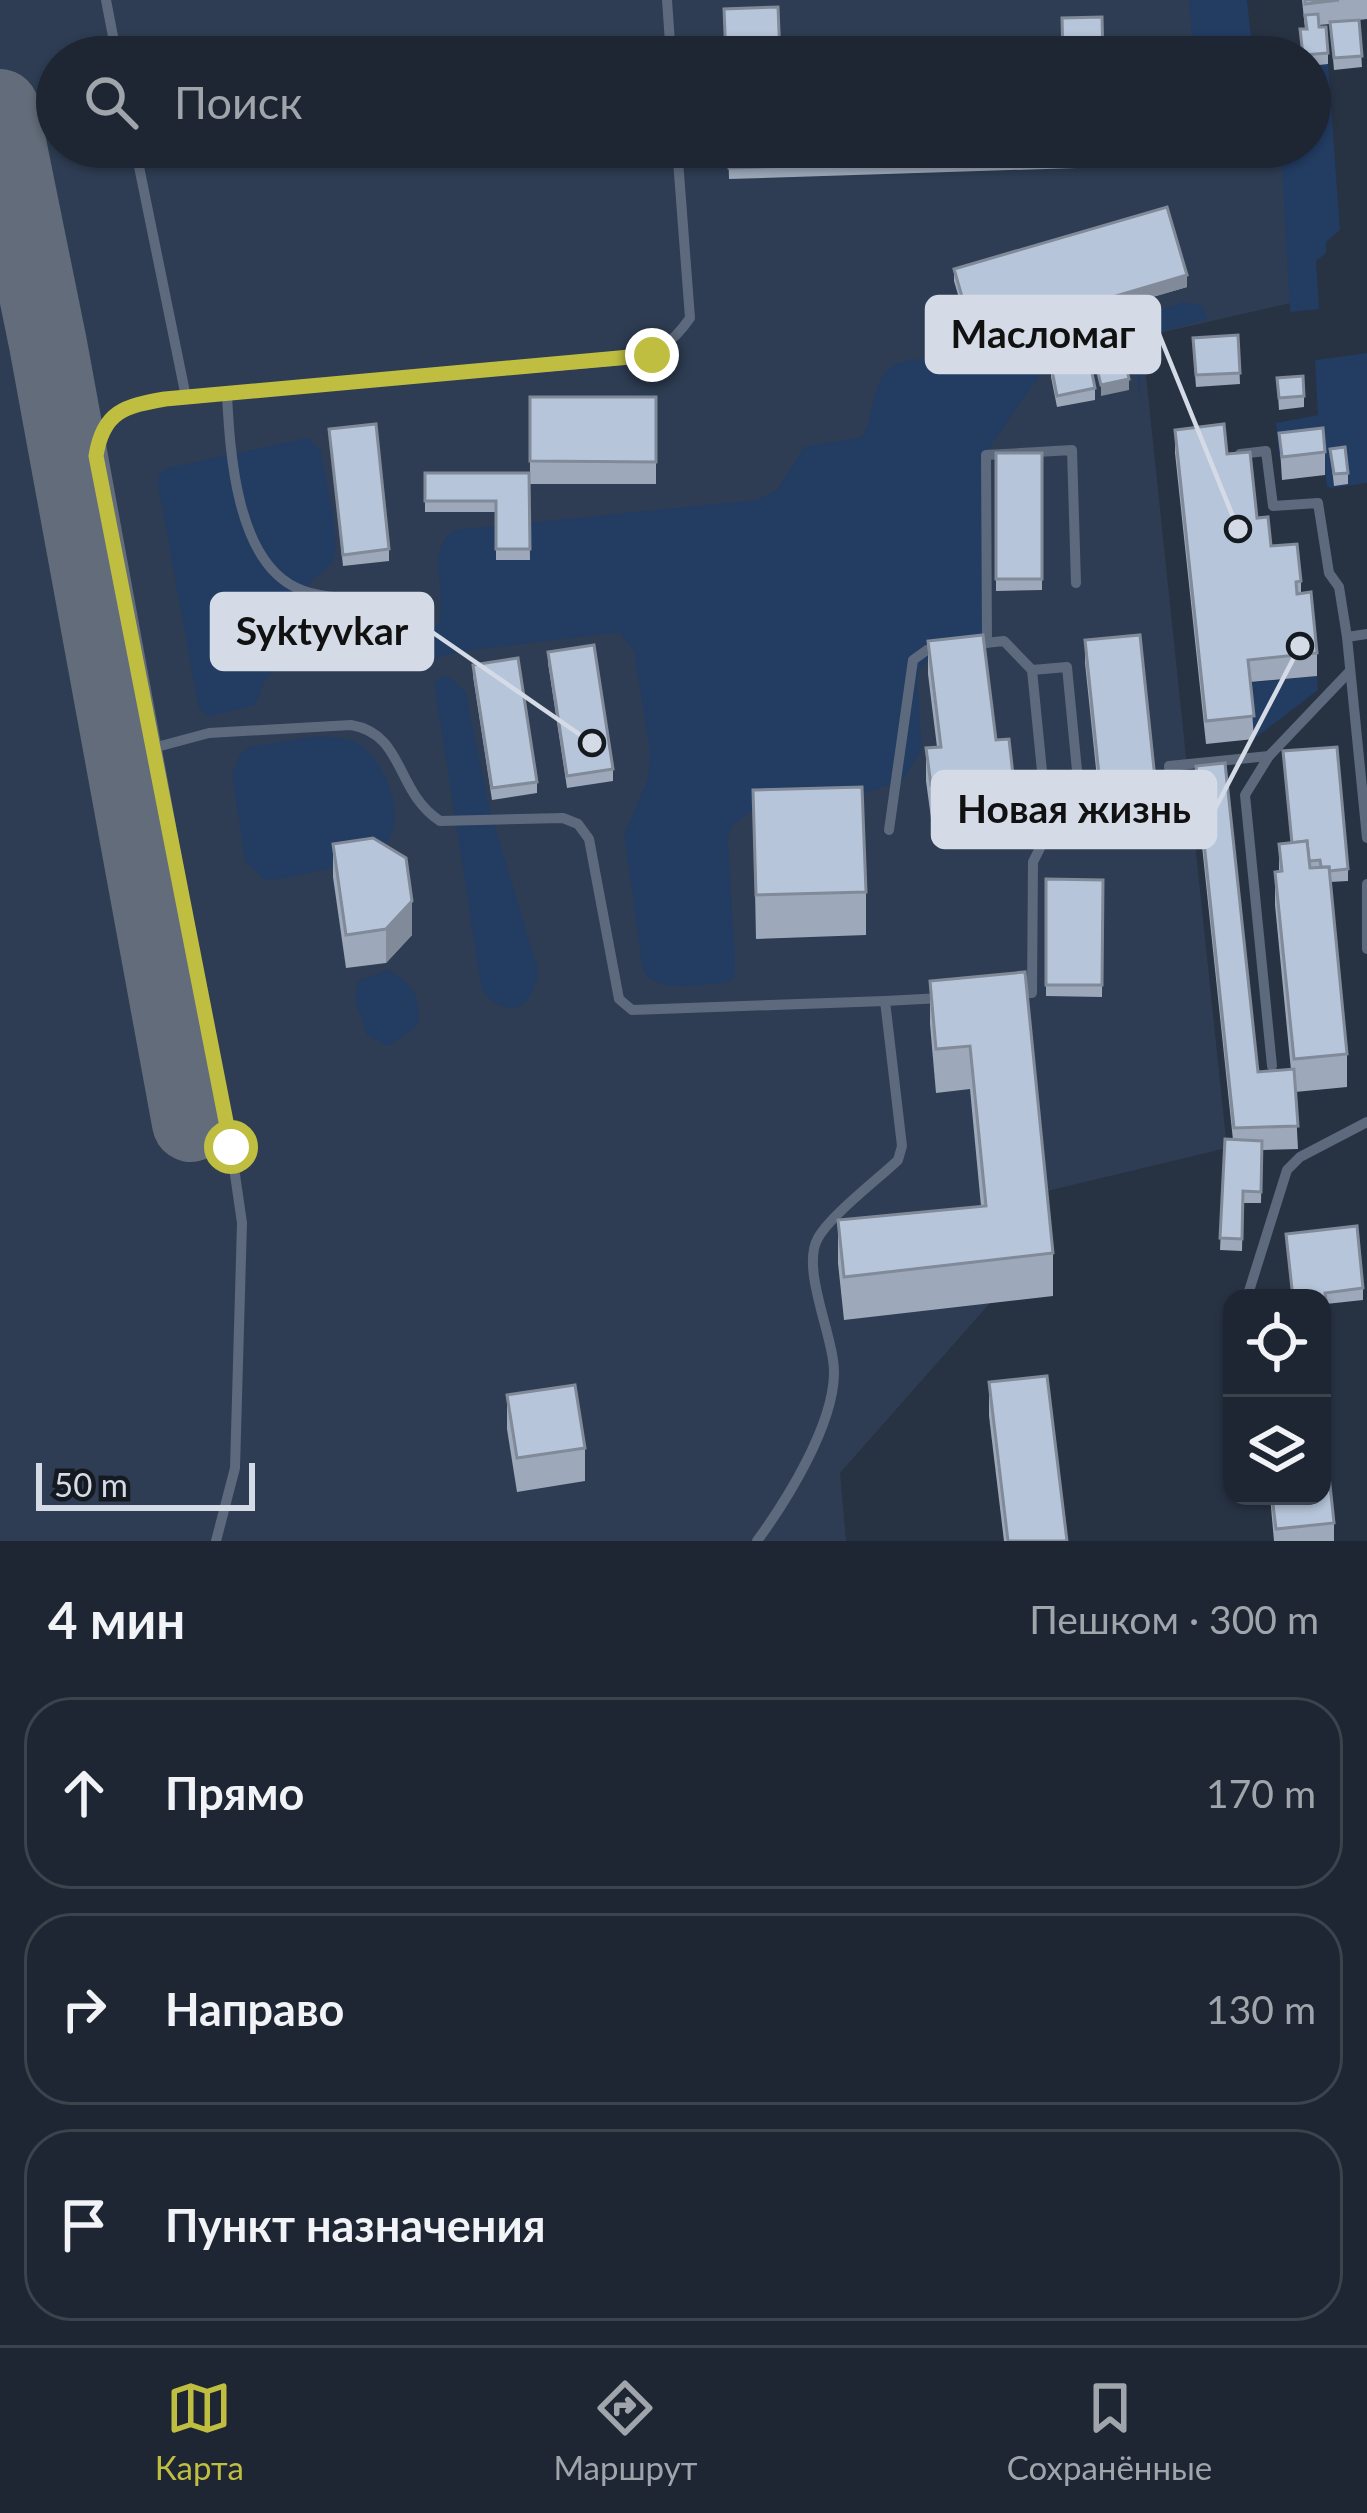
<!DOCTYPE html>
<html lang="ru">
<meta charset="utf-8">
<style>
body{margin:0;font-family:Lato,sans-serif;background:#252e3a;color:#f1f3f6}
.controls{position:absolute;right:36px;bottom:36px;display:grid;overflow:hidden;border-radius:24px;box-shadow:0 3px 9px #0004}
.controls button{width:108px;height:108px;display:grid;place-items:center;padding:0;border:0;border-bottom:3px solid #3b434d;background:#1d2632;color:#f1f3f6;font:60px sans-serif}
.scale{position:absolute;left:36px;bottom:30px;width:219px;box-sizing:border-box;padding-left:12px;border:6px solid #d4dbe6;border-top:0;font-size:33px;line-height:42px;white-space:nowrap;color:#d4dbe6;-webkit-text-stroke:9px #151a21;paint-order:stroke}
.stop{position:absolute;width:36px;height:36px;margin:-27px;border:9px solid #bfbe41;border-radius:50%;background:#fff}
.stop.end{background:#bfbe41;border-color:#fff;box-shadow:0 3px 12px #0008}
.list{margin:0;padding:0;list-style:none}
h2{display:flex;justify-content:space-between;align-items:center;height:156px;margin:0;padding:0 48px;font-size:51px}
h2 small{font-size:39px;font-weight:400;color:#a0a5ac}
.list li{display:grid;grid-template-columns:78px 1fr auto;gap:36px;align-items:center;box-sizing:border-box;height:192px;margin:0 24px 24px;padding:0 24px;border:3px solid #3b434d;border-radius:48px}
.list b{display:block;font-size:45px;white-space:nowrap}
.list em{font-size:39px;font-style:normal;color:#a0a5ac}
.icon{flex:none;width:66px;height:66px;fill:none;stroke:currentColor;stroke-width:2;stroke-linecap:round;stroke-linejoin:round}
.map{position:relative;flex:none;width:1367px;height:1541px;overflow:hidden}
.search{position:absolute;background:#1d2632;box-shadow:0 3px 9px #0004;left:36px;right:36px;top:36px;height:132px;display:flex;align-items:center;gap:30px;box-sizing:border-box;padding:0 42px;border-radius:66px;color:#a0a5ac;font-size:45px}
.sheet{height:804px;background:#1d2632}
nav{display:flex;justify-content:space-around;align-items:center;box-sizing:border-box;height:168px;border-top:3px solid #3b434d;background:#1d2632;font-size:33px;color:#a0a5ac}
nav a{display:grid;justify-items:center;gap:6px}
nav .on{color:#bfbe41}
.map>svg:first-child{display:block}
.built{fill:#2e3d53}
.green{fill:#233c62}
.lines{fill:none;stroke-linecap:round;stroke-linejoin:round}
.taxiway{stroke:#626c7a;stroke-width:78}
.service{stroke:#5d697c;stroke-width:10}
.wall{fill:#9da9bb}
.shaded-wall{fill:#808a99}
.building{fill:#b7c5da;stroke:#808a99;stroke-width:3}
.route{stroke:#bfbe41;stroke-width:15}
.leader{fill:none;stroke:#d4dbe6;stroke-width:4.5}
.callout-dot{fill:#d4dbe6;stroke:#151a21;stroke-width:4.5}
.callout{fill:#d4dbe6;stroke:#d4dbe6;stroke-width:4.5}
.callout-label{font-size:39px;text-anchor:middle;font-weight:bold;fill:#111}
</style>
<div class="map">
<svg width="1367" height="1541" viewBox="0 0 1367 1541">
<rect width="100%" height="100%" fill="#273243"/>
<!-- built -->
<polygon class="built" points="0,0 1200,0 1203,57 57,57 57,147 1289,147 1295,302 1142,337 1227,1148 1043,1192 1053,1296 990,1303 840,1473 846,1541 0,1541"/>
<!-- green -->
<g class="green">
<polygon points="1189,0 1247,0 1253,57 1194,57"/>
<polygon points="1328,64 1340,230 1326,242 1326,253 1316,261 1319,309 1290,312 1281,147 1310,147 1310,66"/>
<path d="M1184,302L1202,306L1208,319L1142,337L1140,398C1137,384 1138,363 1124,355L1046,367L988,449L982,477L989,602L980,655L928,661L921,667L917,679L922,749L903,780L847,799L753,809L731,827L728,840L735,960L734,979L725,983C698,984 660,995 643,971L624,835L648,779L650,753L634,651L619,632L457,652L434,659L398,646L276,670L266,678L255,705L207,717L198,705L158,484L159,474L167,468L308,438L320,450C325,479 338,524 335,552C331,584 294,562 307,633L320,641L422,634L438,625C449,594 423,550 455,530L757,500L777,490L804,447L862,437C874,418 871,392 884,374C903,348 968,364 996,361Z"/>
<polygon points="1367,353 1367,483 1331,488 1327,486 1322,451 1279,456 1276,423 1318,415 1315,360"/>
<path d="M443,676L451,678L466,693L489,807L538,970C534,1008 510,1022 482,991L434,683Z"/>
<polygon points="1317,676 1318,690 1254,739 1248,683"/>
<path d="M317,736C329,738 344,737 355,742C386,757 411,823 382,848C367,862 286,880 264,880L245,861L232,773L241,754L250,747Z"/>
<path d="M388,970C413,984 421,997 418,1025L388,1046L367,1035L355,999L358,981Z"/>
</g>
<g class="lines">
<!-- taxiway -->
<polyline class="taxiway" points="0,108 48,344 191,1123"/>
<!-- service -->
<g class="service">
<polyline points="106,0 117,57"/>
<polyline points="667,0 671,57"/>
<polyline points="135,147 186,397"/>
<path d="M227,395C230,452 236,560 297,588C322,600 361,598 389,602"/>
<polyline points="1240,454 1266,451 1273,506 1318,503 1329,573 1339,587 1347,637"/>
<polyline points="1367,634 1347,637 1367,838"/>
<polyline points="987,643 986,455 1072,450 1076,583"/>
<polyline points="976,644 1004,641 1032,670 1048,832 1033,862 1032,993 1014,994"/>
<polyline points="1032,670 1067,667 1082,822 1173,811 1169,766 1269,756"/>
<path d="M153,748L209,733L351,725C405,734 395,792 440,821L563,818L578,824L589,839L619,999L632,1010L885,1001L902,1146L898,1160C878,1179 830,1216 818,1238C800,1269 835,1338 834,1374C833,1426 787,1500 757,1541"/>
<polyline points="889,830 913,660 927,650 939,648"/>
<polyline points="1367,884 1367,949"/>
<polyline points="885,1001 941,998"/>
<polyline points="1272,1066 1245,795 1269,756 1350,671"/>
<polyline points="1249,1291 1287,1170 1300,1157 1367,1122"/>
<path d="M216,1541L235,1468L242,1223L231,1147L96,456C103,411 125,406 165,399L625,360C656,354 672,344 690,318L677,147"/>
</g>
</g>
<!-- wall -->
<g class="wall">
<polygon points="1302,0 1367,0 1367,19 1359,20 1362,67 1334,70 1330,24 1319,25 1328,53 1328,64 1310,66 1310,57 1302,57 1300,29 1305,29"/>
<polygon points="728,147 1106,147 1107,167 729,179"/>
<polygon points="954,269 1187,287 974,349 954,281"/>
<polygon points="1238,335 1240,384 1196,387 1193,349"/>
<polygon points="1051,365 1095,388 1095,400 1057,407 1051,377"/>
<polygon points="1277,378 1304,396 1304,407 1279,410"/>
<rect x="530" y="397" width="126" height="87"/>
<polygon points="329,429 389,549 389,561 343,566"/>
<polygon points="1175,430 1227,454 1271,546 1301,581 1301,593 1317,653 1317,676 1250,682 1254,739 1206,744 1175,453"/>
<polygon points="1279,433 1325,452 1325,475 1282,480"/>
<polygon points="1330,449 1348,473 1348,484 1334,486"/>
<polygon points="996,453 1042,453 1042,590 996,591"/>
<polygon points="425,473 529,473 530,560 496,560 496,512 425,512"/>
<polygon points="1085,640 1155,779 1155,801 1100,807 1085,663"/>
<polygon points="928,641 996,740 1013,775 1013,809 931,818 926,781 926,748 937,747 928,674"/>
<polygon points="548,652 613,769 613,781 567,788 548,663"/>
<polygon points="473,665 537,782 537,793 492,800 473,676"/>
<polygon points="1283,751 1348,869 1348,881 1330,882 1347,1054 1347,1087 1295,1092 1298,1149 1262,1150 1261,1203 1243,1203 1242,1251 1220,1250 1225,1139 1233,1140 1196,789 1196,766 1258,1072 1291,1070 1275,905 1275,872 1279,871 1279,844 1291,843"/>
<polygon points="753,790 866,892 866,935 756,939"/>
<polygon points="333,844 412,935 386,963 346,968 333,877"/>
<polygon points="1046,879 1103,880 1102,997 1046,996"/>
<polygon points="1025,972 1053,1253 1053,1296 844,1320 838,1263 838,1220 981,1206 970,1089 936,1093 930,1024 930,981"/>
<polygon points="1286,1234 1363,1288 1363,1300 1326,1304 1329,1338 1322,1338 1322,1298 1292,1298"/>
<polygon points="989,1382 1067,1541 1004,1541 989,1416"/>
<polygon points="507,1395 585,1448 585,1481 517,1492 507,1429"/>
<polygon points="1270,1496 1322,1496 1334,1523 1334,1541 1274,1541"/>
</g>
<!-- shaded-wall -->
<g class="shaded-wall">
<polygon points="1187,275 1187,287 974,349 974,338"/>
<polygon points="1129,379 1129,390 1101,396 1101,385"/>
<polygon points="412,901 412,935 386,963 386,929"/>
</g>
<!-- building -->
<g class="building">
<polygon points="1305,0 1339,0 1305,4"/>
<polygon points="778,7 780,57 726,57 724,9"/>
<polygon points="1318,14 1319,27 1326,27 1328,53 1303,55 1300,29 1307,29 1305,15"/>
<polygon points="1102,17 1103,57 1063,57 1062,18"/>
<polygon points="1359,20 1362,56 1334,58 1330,22"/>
<polygon points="728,147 1106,147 1107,156 729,168"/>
<polygon points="1167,207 1187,275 974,338 954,269"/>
<polygon points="1238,335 1240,373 1196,375 1193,338"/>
<polygon points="1124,355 1129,379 1101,385 1095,361"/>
<polygon points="1089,358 1095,388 1057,396 1051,365"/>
<polygon points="1303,376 1304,396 1279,398 1277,378"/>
<polygon points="530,397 656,397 656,462 530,461"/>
<polygon points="376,424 389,549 343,555 329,429"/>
<polygon points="1224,424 1227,454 1250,452 1257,518 1268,517 1271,546 1297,544 1301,581 1296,582 1297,594 1311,592 1317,653 1248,660 1254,716 1206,721 1175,430"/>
<polygon points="1323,428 1325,452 1282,457 1279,433"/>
<polygon points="1345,447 1348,473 1334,474 1330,449"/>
<rect x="996" y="453" width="46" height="126"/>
<polygon points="425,473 529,473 530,549 496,549 496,501 425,501"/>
<polygon points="983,635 996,740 1009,739 1013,775 931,785 926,748 941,747 928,641"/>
<polygon points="1140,635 1155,779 1100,784 1085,640"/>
<polygon points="594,645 613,769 567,776 548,652"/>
<polygon points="518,658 537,782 492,788 473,665"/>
<polygon points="1337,747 1348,869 1329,871 1329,867 1321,867 1320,860 1309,861 1307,841 1292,843 1283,751"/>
<polygon points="1225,763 1258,1072 1294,1069 1298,1126 1234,1128 1196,766"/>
<polygon points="862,787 866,892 756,895 753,790"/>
<polygon points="373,838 406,858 412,901 386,929 346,935 333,844"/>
<polygon points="1307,841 1310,868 1329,867 1347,1054 1294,1059 1275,872 1282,871 1279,844"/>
<polygon points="1046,879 1103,880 1102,985 1046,985"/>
<polygon points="1025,972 1053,1253 844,1277 838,1220 986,1206 970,1046 936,1049 930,981"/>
<polygon points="1225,1139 1262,1141 1261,1192 1243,1191 1242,1239 1220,1238"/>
<polygon points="1357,1226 1363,1288 1325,1293 1329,1326 1322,1327 1322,1298 1293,1298 1286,1234"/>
<polygon points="1047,1376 1067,1541 1008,1541 989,1382"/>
<polygon points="575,1385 585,1448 517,1458 507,1395"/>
<polygon points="1322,1466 1328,1466 1334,1523 1276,1529 1272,1496 1322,1496"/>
</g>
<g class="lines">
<!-- route -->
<path class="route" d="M231,1147L96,456C103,411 125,406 165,399L652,355"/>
</g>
<!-- callouts -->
<path class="leader" d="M1238 529L1159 334M592 743L432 632M1300 646L1215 809"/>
<g class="callout-dot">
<circle cx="1238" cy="529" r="12"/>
<circle cx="592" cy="743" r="12"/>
<circle cx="1300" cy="646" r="12"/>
</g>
<g class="callout">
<rect x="927" y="297" width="232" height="75" rx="12"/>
<rect x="212" y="594" width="220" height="75" rx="12"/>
<rect x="933" y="772" width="282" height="75" rx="12"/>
</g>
<g class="callout-label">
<text x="1043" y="348">Масломаг</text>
<text x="322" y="645">Syktyvkar</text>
<text x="1074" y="823">Новая жизнь</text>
</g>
</svg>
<div class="controls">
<button><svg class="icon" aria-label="locate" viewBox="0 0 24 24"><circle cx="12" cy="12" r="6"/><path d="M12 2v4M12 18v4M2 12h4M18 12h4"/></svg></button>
<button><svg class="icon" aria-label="layers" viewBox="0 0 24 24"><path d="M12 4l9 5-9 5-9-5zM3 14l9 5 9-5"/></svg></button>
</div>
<div class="scale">50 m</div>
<div class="stop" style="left:231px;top:1147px"></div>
<div class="stop end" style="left:652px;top:355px"></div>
<div class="search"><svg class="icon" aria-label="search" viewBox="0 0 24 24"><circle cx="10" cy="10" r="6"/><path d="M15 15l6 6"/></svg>Поиск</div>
</div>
<section class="sheet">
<h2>4 мин<small>Пешком · 300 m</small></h2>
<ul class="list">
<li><svg class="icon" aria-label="ahead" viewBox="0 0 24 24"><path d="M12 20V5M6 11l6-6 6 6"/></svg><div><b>Прямо</b></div><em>170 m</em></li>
<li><svg class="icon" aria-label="right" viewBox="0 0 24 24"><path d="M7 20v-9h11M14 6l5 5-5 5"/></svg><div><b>Направо</b></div><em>130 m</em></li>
<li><svg class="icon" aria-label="arrive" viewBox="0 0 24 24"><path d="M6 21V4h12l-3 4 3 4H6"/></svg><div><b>Пункт назначения</b></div></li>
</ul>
</section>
<nav>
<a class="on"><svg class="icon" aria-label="map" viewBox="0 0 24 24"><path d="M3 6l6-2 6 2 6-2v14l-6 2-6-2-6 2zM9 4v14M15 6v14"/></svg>Карта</a>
<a><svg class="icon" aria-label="directions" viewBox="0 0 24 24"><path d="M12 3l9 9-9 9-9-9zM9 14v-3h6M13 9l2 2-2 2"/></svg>Маршрут</a>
<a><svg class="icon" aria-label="saved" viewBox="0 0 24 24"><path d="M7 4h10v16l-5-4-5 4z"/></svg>Сохранённые</a>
</nav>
